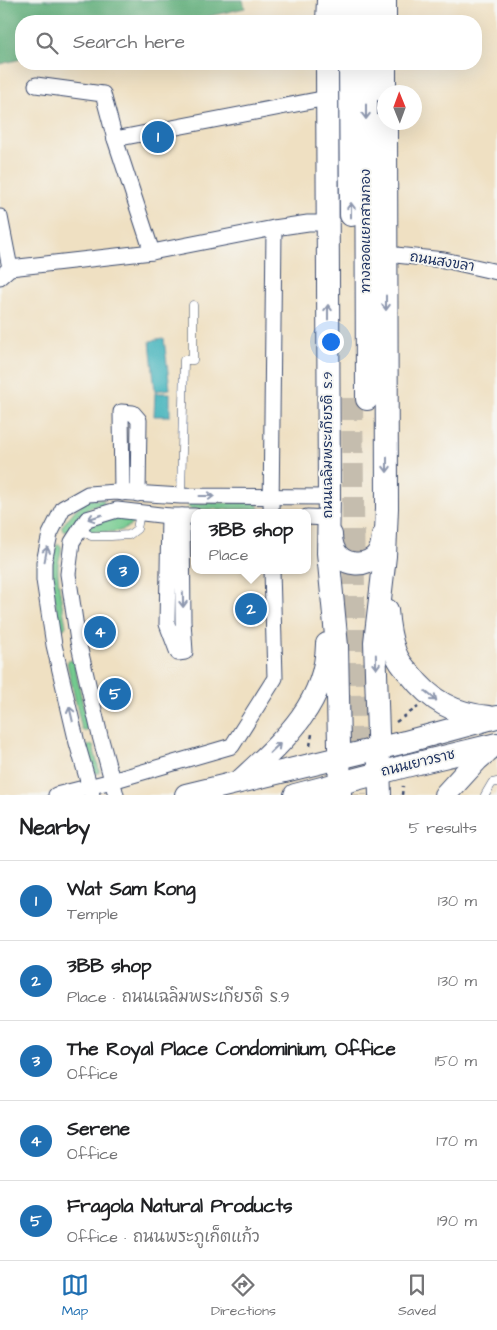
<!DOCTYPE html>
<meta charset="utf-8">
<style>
body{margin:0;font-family:"Architects Daughter","Playpen Sans Thai",sans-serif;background:#f6f6f6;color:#202124}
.compass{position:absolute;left:377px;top:85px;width:45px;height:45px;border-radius:50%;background:#fff;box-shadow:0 5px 20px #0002;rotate:359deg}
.you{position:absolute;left:330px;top:341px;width:18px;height:18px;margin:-12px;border:4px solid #fff;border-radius:50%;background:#1a73e8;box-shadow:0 0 0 8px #1a73e833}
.badge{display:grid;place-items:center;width:32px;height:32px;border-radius:50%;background:#1f6fb2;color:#fff;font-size:16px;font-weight:700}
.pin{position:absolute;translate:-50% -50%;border:2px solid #fff;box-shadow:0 1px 5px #0006}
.popup{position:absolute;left:191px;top:509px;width:120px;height:65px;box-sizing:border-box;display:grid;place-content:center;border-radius:10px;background:#fff;filter:drop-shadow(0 1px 4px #0005);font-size:16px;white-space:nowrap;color:#757577}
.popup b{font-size:19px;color:#202124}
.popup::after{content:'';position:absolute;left:50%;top:100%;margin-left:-10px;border:10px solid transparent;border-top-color:#fff}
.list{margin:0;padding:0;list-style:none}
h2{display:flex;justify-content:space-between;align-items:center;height:65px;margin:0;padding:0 20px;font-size:21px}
h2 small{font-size:16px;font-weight:400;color:#757577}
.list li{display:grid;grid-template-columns:32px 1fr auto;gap:15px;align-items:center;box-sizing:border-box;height:80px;padding:0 20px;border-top:1px solid #e0e0e0}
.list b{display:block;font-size:19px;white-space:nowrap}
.list p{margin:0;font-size:16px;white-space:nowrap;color:#757577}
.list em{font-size:16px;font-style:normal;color:#757577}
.icon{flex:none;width:28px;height:28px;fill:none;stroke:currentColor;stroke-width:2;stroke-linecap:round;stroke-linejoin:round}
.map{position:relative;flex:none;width:497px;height:795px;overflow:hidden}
.search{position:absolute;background:#fff;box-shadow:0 5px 20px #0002;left:15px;right:15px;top:15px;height:55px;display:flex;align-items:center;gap:12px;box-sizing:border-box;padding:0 18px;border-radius:20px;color:#757577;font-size:19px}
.sheet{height:465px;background:#fff}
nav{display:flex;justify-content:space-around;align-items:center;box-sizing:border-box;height:70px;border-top:1px solid #e0e0e0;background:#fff;font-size:14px;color:#757577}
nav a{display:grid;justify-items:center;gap:2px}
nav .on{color:#1f6fb2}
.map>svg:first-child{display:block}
.green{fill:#73ca8e;stroke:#477c76}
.forest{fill:#5eae79;stroke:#3c6e6c}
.water{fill:#43b3bb;stroke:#2f718c}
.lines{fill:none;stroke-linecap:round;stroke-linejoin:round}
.secondary-tunnel{stroke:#c5bdae;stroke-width:22;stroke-dasharray:22 11;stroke-linecap:butt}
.service-casing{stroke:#3b4a6d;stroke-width:9}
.minor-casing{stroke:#3b4a6d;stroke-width:17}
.secondary-casing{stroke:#3b4a6d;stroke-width:24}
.path{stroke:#3b4a6d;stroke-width:2.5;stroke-dasharray:4 4;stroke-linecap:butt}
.service{stroke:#fff;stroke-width:8}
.minor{stroke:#fff;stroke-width:15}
.secondary{stroke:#fff;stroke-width:22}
.oneway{stroke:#8d97ae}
.labels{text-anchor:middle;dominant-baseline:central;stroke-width:4;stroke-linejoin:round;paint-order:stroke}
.street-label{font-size:14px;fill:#1b2f5e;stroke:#f6f6f2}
</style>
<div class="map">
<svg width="497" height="795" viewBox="0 0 497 795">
<rect width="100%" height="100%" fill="#f6f6f2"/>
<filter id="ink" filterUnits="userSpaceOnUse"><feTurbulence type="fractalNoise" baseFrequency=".02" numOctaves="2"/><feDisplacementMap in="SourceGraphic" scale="10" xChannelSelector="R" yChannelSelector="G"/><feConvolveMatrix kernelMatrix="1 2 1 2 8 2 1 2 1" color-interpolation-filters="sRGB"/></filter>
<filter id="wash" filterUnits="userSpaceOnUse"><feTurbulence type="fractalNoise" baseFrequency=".0096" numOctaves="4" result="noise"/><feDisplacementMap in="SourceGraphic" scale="20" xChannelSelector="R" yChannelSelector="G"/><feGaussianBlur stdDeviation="1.12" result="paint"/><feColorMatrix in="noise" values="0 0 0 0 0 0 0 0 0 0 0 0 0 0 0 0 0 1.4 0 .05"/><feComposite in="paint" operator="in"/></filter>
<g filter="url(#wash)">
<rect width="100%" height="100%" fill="#efe0c2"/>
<!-- green -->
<g class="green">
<polygon points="90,499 104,500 104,503 102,505 92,506 80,515 68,530 65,531 62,529 62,526 76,509"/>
<polygon points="189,503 257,503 259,508 257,509 191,509 188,507"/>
<path d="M118,517H131L134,522C120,536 109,531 90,531L88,529V526Z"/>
<path d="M59,544L61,546C62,552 59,558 58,565C57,585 63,606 66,626L64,629H62L59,627L53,588L52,565L56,546Z"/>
<polygon points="72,660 74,662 88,729 87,731 84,731 82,730 67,663 68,661"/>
<polygon points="88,745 91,745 93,746 99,770 99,773 96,773 93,771 87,748"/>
</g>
<!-- forest -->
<polygon class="forest" points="0,0 243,0 245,8 188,21 21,21 21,59 0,64"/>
<!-- water -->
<g class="water">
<polygon points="164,339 170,389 155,391 150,341"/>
<polygon points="155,393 170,393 170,416 154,416"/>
</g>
</g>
<g filter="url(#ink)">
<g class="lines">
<!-- secondary-tunnel -->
<polyline class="secondary-tunnel" points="352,398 356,795"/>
<!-- service casing -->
<g class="service-casing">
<g id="service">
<polyline points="181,496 184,360 193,360 193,305"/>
<polyline points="80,529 91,536 111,536 129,535 137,529 140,513"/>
<polyline points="485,795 492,783 497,782"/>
</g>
</g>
<!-- minor casing -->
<g class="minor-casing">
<g id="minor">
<polyline points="36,85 103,94 115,139 152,252"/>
<polyline points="115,139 327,98"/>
<polyline points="0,217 10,268"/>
<polyline points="386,254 444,260 497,272"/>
<polyline points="0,277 10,268 152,252 274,228 308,223 327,223"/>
<polyline points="122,493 121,412 133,413 139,420 138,494"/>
<polyline points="271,513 274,228"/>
<polyline points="169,516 167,624 178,653 185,652 183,621 182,516"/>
<polyline points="307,517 328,518"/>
<polyline points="56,795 112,781 232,746 275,678 272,570"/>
<polyline points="92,795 77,743 54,645 44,580 44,562 50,534 63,508 88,494 117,492 181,496 329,497"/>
<polyline points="116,795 100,736 78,641 68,574 72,542 87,519 117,510 169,516 195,516"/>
</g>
</g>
<!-- secondary casing -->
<g class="secondary-casing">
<g id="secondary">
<polyline points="349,0 349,21"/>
<polyline points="366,0 366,21"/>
<polyline points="385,0 385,21"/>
<polyline points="327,21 328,0"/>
<polyline points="327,64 329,497 328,553 337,646 340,795"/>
<polyline points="350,64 351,215"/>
<polyline points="366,64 367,399"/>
<polyline points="385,64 385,92"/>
<path d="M331,535C331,539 332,544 333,547C340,567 368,569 379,552C382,547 382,542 383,536"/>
<path d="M387,610C388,624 390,638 395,652C398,660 404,668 410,674C431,701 454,714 489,717"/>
<path d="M240,781C281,743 326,705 327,644"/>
<polyline points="186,795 405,742 497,717"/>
<polyline points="295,795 406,766 497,744"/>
<polyline points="380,795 375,642 385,556 387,508 386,122"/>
<polyline points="445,795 477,760 492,747"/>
</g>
</g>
<!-- path -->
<g class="path">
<polyline points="396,722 418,707"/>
<polyline points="310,746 312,734"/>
<polyline points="402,795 403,786"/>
</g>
<!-- service -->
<use href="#service" class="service"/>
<!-- minor -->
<use href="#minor" class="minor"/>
<!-- secondary -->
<use href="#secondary" class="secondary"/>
</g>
<!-- one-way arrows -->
<defs><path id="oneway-shaft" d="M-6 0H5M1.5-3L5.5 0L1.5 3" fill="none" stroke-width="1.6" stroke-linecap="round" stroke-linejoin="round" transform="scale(1.25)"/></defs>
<g class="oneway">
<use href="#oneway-shaft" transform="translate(366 112) rotate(90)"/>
<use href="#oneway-shaft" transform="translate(351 210) rotate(-90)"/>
<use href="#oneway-shaft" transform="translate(386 303) rotate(90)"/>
<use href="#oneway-shaft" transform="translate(328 312) rotate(-90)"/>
<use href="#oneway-shaft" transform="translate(387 465) rotate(90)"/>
<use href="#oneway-shaft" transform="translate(207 496)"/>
<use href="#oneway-shaft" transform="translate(95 517) rotate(162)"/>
<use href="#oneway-shaft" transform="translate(46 554) rotate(-79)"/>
<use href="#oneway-shaft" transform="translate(183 600) rotate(89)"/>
<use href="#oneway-shaft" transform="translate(376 662) rotate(89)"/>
<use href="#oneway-shaft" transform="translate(431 696) rotate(40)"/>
<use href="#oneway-shaft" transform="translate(71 714) rotate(-103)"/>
<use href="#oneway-shaft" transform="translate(275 748) rotate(-44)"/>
</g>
</g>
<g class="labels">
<!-- street labels -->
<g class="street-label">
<text transform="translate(366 231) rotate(-90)">ทางลอดแยกสามกอง</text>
<text transform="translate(442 262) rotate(9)">ถนนสงขลา</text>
<text transform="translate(328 445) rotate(-90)">ถนนเฉลิมพระเกียรติ ร.9</text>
<text transform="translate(418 763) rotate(-14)">ถนนเยาวราช</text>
</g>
</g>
</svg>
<svg class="compass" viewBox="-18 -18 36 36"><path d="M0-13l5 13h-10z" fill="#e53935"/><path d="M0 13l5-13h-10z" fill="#757577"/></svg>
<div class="you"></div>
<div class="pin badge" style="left:158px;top:137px">1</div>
<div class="pin badge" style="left:251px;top:609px">2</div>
<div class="popup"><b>3BB shop</b>Place</div>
<div class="pin badge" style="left:123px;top:571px">3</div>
<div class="pin badge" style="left:100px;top:632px">4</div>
<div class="pin badge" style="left:115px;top:694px">5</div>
<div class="search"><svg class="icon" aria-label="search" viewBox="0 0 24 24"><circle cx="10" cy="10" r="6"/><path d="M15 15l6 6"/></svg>Search here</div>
</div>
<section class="sheet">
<h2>Nearby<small>5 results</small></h2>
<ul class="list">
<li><span class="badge">1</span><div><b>Wat Sam Kong</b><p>Temple</p></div><em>130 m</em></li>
<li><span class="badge">2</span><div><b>3BB shop</b><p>Place · ถนนเฉลิมพระเกียรติ ร.9</p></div><em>130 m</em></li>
<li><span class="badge">3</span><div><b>The Royal Place Condominium, Office</b><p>Office</p></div><em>150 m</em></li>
<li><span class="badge">4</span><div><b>Serene</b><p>Office</p></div><em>170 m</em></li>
<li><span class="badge">5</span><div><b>Fragola Natural Products</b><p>Office · ถนนพระภูเก็ตแก้ว</p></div><em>190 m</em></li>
</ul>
</section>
<nav>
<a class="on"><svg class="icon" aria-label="map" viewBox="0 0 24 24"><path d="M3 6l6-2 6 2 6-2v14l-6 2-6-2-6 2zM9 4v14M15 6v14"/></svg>Map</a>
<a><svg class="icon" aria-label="directions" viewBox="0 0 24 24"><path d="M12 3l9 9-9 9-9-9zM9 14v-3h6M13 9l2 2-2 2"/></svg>Directions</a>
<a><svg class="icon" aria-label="saved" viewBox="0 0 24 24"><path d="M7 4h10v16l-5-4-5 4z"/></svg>Saved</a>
</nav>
